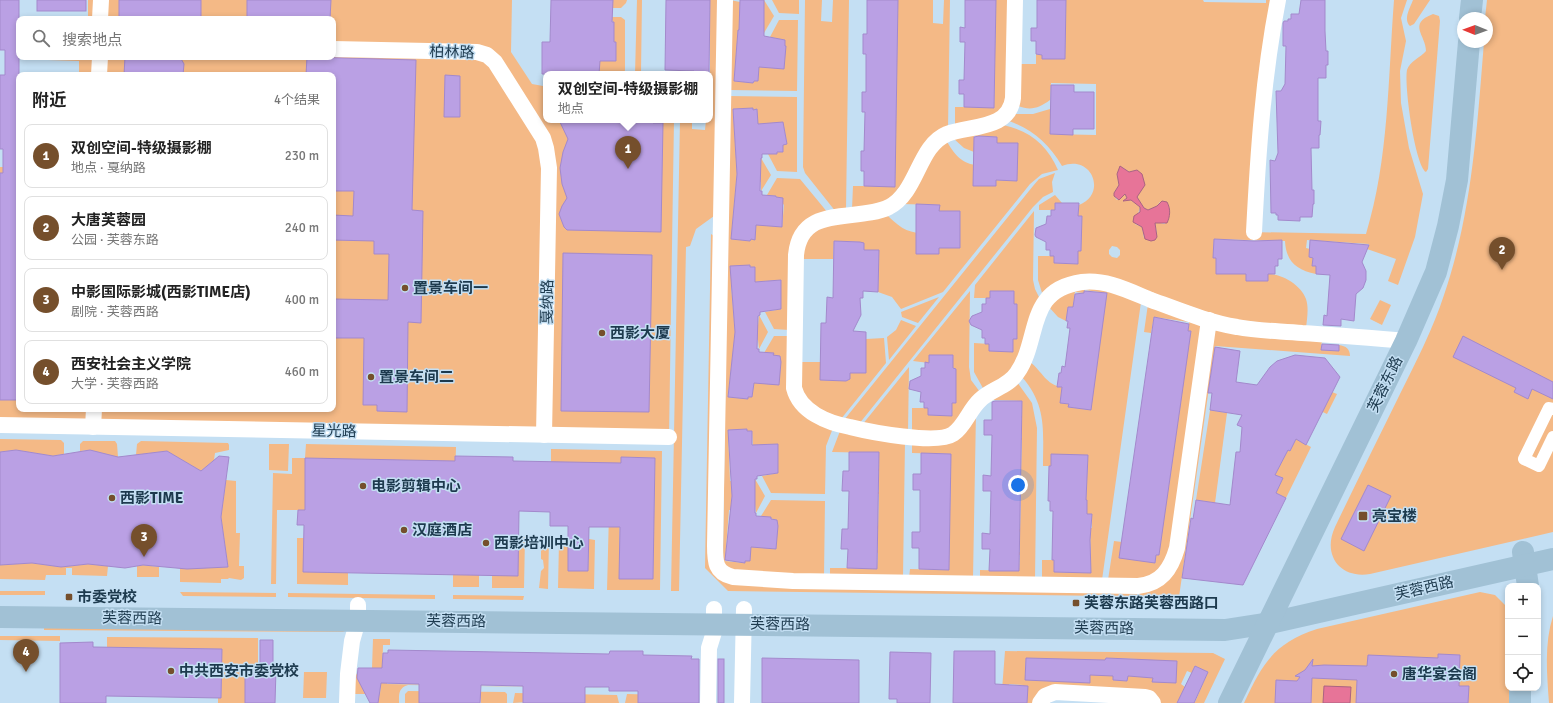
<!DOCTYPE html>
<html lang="zh">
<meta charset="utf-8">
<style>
body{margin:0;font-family:Signika,"Noto Sans SC",sans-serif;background:#f6f6f6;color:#222}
.controls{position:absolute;right:12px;bottom:12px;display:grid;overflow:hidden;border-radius:8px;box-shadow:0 2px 6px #0003}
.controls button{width:36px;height:36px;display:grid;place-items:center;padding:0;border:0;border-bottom:1px solid #e0e0e0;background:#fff;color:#222;font:20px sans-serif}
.compass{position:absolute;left:1457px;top:12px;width:36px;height:36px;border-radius:50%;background:#fff;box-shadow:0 2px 6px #0003;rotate:271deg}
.you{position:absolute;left:1018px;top:485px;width:14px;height:14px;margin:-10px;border:3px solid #fff;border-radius:50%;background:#1a73e8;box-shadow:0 0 0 6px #1a73e833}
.badge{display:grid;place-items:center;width:26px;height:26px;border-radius:50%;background:#754f2c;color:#fff;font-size:13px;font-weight:700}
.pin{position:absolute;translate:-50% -33px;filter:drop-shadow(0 1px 2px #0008)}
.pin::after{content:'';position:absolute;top:21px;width:14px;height:12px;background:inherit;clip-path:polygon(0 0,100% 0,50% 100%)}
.popup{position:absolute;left:543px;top:71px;width:170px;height:52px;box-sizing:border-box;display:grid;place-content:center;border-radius:8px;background:#fff;filter:drop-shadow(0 1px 3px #0005);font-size:13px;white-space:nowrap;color:#767676}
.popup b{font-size:15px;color:#222}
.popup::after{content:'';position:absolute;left:50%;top:100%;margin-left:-8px;border:8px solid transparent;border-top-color:#fff}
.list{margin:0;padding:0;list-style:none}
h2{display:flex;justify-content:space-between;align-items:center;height:52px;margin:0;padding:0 16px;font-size:17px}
h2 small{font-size:13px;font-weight:400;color:#767676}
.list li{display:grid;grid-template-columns:26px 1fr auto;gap:12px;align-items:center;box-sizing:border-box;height:64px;margin:0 8px 8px;padding:0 8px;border:1px solid #e0e0e0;border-radius:8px}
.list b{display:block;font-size:15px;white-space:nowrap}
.list p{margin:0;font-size:13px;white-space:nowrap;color:#767676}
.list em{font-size:13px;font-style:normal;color:#767676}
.icon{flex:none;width:22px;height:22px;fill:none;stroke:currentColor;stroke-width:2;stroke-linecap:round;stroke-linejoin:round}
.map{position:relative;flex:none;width:1553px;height:703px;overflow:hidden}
.search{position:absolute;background:#fff;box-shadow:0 2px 6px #0003;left:16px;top:16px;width:320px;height:44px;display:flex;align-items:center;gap:10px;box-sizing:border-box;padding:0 14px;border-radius:8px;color:#767676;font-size:15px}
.panel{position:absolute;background:#fff;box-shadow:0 2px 6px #0003;left:16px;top:72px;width:320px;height:340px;border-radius:8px}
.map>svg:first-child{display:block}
.green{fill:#f4b986;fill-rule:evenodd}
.water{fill:#e77498;stroke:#aa6382}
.building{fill:#baa0e4;stroke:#a389cc}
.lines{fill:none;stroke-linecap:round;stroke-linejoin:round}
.pedestrian{stroke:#fff;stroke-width:12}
.minor{stroke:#fff;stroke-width:16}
.secondary{stroke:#a1c1d5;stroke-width:22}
.poi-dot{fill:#754f2c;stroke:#c4dff3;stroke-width:1.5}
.labels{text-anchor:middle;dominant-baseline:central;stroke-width:3;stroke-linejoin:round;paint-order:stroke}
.street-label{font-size:15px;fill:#1d3a4e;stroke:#c4dff3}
.poi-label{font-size:15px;font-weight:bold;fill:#1d3a4e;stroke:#c4dff3;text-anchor:start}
</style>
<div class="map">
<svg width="1553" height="703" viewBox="0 0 1553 703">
<rect width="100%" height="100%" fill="#c4dff3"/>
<!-- green -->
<g class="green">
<polygon points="88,0 512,0 511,52 532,84 543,86 543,91 546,91 546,120 674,120 669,437 0,425 0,167 19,167 19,409 333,409 333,75 79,75 79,61 48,60 48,57 333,57 333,19 88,19"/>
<polygon points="595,0 627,0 626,3 621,8 581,8"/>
<polygon points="637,0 642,0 641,72 651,72 651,74 635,74"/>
<polygon points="710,0 719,0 714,216 696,229 690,246 686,247 679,591 671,591 680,120 692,120 692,129 705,130 706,120 710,120 710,114 713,114 713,99 710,99"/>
<polygon points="730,0 740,2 739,30 738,31 734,81 753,83 754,81 758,81 759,66 784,69 785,40 770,37 779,20 798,20 797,91 729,90"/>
<polygon points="764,0 774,16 764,33 763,33"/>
<polygon points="772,0 799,0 799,14 779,13"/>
<polygon points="805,0 822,0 821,21 832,22 833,0 849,0 846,210 836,212 805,173 803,167"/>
<polygon points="898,0 933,0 933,23 943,24 944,0 950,0 948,128 888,201 852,209 853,186 895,186"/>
<polygon points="996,0 1009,0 1008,93 1000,113 955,126 955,107 994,107"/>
<path d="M1066,0H1203L1204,2L1266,3V0H1272L1248,232L1366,234C1389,159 1388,78 1394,0H1407L1401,18L1406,41L1400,71L1401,103L1409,148L1423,194L1415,237L1398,285L1388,281L1396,259L1367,249L1369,244L1307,240L1306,248L1310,249L1309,257L1313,258L1312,266H1316V274C1296,270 1286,261 1285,241L1214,239L1213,258H1216V274H1237L1246,268V281H1267L1268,274C1282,274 1301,285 1306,299C1309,308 1307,319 1306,328L1223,318L1119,281L1043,296L1038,280V256H1054V263L1078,264V251H1081L1082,217L1078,216L1079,205C1107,195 1093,154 1062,166C1049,144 1033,130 1009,121L1015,114H1033L1050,109V114H1056L1050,120V134L1096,135V84L1051,83L1050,100C1039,108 1031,111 1018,106L1019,64H1036V54L1042,55V59H1065ZM1122,167L1129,172L1137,170L1138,193L1137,197L1144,208L1148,210L1157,206L1160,202L1165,224L1155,222L1157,234L1144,238L1142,227L1135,224L1140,207L1131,200L1124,201L1127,198L1125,194L1117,200L1114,196V193L1119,185L1117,174ZM1112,246L1117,247L1120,250V255L1117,258L1112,257L1109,254V250Z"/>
<path d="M1413,0H1430L1414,24L1410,26C1403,19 1410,8 1413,0Z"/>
<path d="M1487,0H1553V532L1370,574C1340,579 1322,555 1335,527C1356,483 1378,439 1400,394C1416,362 1433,329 1444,295C1472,213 1477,128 1484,42H1487V18H1485Z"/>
<path d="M1433,14L1439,16L1440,21L1428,169L1426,172C1415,165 1404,85 1407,70C1409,62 1421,57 1426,51C1426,35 1407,24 1433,14Z"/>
<polygon points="580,17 621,17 625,20 625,70 624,74 599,74 599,64 597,64 605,42 614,39 614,23 612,20"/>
<polygon points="729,96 797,97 797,172 777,171 768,154 783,151 783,145 787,143 783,123 758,125 757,109 753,110 753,108 733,109 737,173 731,239 750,241 751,239 755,240 756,224 782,227 784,205 776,196 767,195 777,178 800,179 828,213 811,218 789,330 774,329 765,312 781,309 781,280 755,282 755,267 750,267 750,265 731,285 735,331 743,331 735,333 728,397 747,399 748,397 752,397 754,382 773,355 773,353 764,353 774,336 789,336 788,381 833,428 826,446 825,494 771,493 762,476 778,473 778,444 753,446 752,431 747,431 747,429 728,430 730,481 731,481 732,495 734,496 732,496 731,510 729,510 725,561 745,563 745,561 749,561 751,546 776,549 777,520 761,516 771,500 825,501 824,576 735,572 723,566"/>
<path d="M1003,125C1030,131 1047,145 1058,170L1042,174L1030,184L943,292L901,309L892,297L878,292L879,250H864L860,242L834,241L833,259H802L803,244L819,227L886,214C897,225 906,233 922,233L916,239V254H938L939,248H959L960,211H939V205L902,204L931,158L946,140C954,154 962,165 979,165L973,171V186H996V180L1017,181L997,143V137L974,136V152L964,148L953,138Z"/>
<polygon points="761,158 771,175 761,191 761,182 757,181 757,167 761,167"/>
<polygon points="1055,173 1052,182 1053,192 1043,197 1033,207 859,424 844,420 1033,186 1039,179"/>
<polygon points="1055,195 1062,203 1055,203 1055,210 1039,210 1039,205"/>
<polygon points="1034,211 1033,280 1035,289 1040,299 1022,351 1011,372 984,390 974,372 974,343 989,344 989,351 1013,351 1013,339 1017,338 1017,304 1014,304 1014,291 990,291 990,298 974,298 975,285"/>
<path d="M711,234L714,236L713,571L1161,585L1215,331L1217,330L1322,340L1321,349L1339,351V345C1346,346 1350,349 1350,356L1215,346L1179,597L728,591L705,568Z"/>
<path d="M1101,288L1141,302L1102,580L1042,579V560H1054V572L1091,573L1090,528H1092V514H1087V500H1086L1088,455L1051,466H1043C1043,430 1047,406 1022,377L1030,362C1042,371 1046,385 1062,387L1060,403L1069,404L1068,407L1090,410L1106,293L1085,290L1084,293L1075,292L1073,307H1068L1066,321L1058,317L1048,306C1064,290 1080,290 1101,288Z"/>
<polygon points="970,291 969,367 971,380 980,392 950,430 912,432 912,408 928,408 928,415 952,416 952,403 956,403 956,369 929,355 929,363 913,361"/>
<polygon points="939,297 918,323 902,317 901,312"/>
<polygon points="1380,300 1391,305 1382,325 1370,319"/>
<polygon points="1148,304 1202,326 1171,550 1162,570 1144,580 1108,580 1114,541 1122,542 1155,563 1190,331 1188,331 1189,322 1154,317 1151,333 1144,332"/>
<polygon points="759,315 768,332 759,349 758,340 754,339 755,325 758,325"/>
<polygon points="901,320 916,326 889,360 887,337 896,330"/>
<polygon points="884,338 886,363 841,419 812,405 801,391 800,362 821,362 821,380 846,381 850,379 850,373 866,373 866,339"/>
<polygon points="909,367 908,431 862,425"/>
<polygon points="1017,382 1032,403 1037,428 1035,579 980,578 980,570 1019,571 1020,555 1017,555 1017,553 1020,552 1020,532 1018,531 1018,529 1020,529 1021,497 1018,495 1021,494 1021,474 1019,473 1021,471 1022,440 1019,440 1019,438 1022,438 1022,418 1020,418 1020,416 1022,416 1022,401 992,400"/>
<polygon points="1332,392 1337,394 1327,414 1312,407"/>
<polygon points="1210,410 1227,413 1215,503 1196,500"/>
<polygon points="976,412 973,578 909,578 910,569 949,570 951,454 912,453 912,443 936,444"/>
<polygon points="840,431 905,442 903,577 830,577 830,568 877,568 878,553 871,552 878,550 878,529 872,529 872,527 878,526 879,494 872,494 872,492 879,492 879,471 873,471 873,469 879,469 879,453 832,452"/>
<polygon points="0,439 61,440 64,443 64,454 53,456 16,450 0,452"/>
<polygon points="1296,439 1311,447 1286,498 1276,493 1283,478 1275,475 1288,450 1290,451"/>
<polygon points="83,441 115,441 117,444 118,457 90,450 80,451 80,444"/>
<polygon points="141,441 228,443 229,445 229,450 215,453 214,460 201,471 167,451 136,455 137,444"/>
<polygon points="269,444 289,444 288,471 269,470"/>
<polygon points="306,444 456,447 454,511 437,461 306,458 305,510 277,510 276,584 271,584 273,473 292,474 292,458 305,458"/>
<polygon points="551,449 662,451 660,590 607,590 609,513 620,497 619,578 653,579 655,458 621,457 621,464 551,462"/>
<polygon points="755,479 765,496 756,513 755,504 752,503 752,489 755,488"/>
<polygon points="226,480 236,481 236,533 240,533 239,566 244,566 244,578 241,580 229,578 228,579 221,579 221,583 180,582 180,568 228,567 221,517"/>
<polygon points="518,537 525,537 524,588 492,588 492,575"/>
<polygon points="297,538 304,538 348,573 348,585 297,584"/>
<polygon points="541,538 549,538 548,589 539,588 541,571 544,568 543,560 541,559"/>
<polygon points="563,538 568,538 568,571 588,571 589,539 595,540 594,589 558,588 559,542"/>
<polygon points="32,563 61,567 88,564 108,566 107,576 72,575 72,568 66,568 66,575 46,575 45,580 0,579 0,565"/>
<polygon points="143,565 159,567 159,577 137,577 137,566"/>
<polygon points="453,574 479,575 479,587 453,587"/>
<rect x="0" y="591" width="45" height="4"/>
<polygon points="180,592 276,593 276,597 183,596"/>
<path d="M1480,592L1495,595L1508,608L1510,703H1244C1262,664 1274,643 1317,629Z"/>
<polygon points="288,593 435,595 435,599 288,597"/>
<polygon points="453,595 524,596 523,600 453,599"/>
<path d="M1553,616V703H1549C1547,674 1544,644 1553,616Z"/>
<polygon points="44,625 343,631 345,632 44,630"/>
<polygon points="0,636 60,636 60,641 0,640"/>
<polygon points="107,637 258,638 258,670 245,670 245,703 218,703 218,698 221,698 222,649 107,647"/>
<path d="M373,639H390V645H383L382,680H387V684L609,688L408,685C398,688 399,695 399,703H378V694H354L356,673C358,681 372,693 380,694L381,678L372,668Z"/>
<path d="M1005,651L1213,653L1225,659L1204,703H1157L1053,688L1036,703H1027L1022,692L1023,685L1009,684L1007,703H1001ZM1026,658L1058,659L1090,675V682L1025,675ZM1106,658L1137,659L1128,676L1127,681L1113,680V675H1105ZM1195,666L1208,672L1195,702L1181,695L1185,687L1181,684L1187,671L1192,673Z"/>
<polygon points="304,672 327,672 326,698 303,698"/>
<polygon points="408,691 505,692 507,694 507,703 481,703 480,696 419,695 419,703 405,703 405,694"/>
<polygon points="515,693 617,695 619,703 585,703 585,698 513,703"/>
<polygon points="627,694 663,695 638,698 638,703 625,703"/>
</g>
<!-- water -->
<g class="water">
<path d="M1120,166L1129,172L1137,170L1142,174L1145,185L1137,197L1144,208L1148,210L1157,206L1162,201L1167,202C1171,209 1170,217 1167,223H1155L1157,237L1155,240L1151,241L1145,239L1142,227L1133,222L1134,216L1140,212V207L1131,200L1123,201L1127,198L1125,194L1119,200L1114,196V193L1119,185L1117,174Z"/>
<polygon points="1324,686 1351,687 1350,703 1323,703"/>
</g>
<!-- building -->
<g class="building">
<polygon points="0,0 19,0 19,400 0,400 0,173 3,173 3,149 0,149 0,75 5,75 5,50 0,50"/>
<rect x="37" y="0" width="49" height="11"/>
<rect x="119" y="0" width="82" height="19"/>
<polygon points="247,0 331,0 330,19 247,19"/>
<polygon points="551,0 613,0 612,22 614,22 614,42 616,42 616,61 600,61 599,74 542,74 542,42 550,42"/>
<polygon points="666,0 710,0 709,74 694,74 694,71 665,70"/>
<polygon points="740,0 764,0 764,36 785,40 785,46 786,46 784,69 759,67 758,81 754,81 753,83 734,81 738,30 739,30"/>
<polygon points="867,0 898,0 895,187 864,186 864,171 861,171 861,151 864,151 865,112 862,112 862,92 866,92 866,54 863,54 863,34 867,34"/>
<polygon points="965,0 996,0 994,108 964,107 964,94 959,94 959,80 964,80 965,42 960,42 960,27 965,28"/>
<polygon points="1037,0 1066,0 1065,59 1042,59 1042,55 1036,54 1036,41 1031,41 1031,28 1037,28"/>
<polygon points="1301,0 1325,0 1325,31 1326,51 1328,51 1328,65 1326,65 1326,78 1318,78 1318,121 1321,121 1320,135 1319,135 1319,148 1311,148 1312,190 1314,190 1314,204 1313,204 1312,217 1300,217 1300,221 1278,220 1278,215 1276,215 1276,213 1271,213 1270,160 1275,161 1278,153 1276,91 1281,91 1285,84 1286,46 1283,46 1283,23 1284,21 1288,21 1288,19 1291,19 1291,14 1299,14"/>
<polygon points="125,57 180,57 184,64 183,75 124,75"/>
<polygon points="307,57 416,60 412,210 423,211 421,323 408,322 407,412 377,411 377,405 363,405 364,338 333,338 333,299 388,300 389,254 374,254 374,241 333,240 333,215 353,216 354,191 333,191 333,75 306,75"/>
<polygon points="445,75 460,76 460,117 444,117"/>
<polygon points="1051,85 1074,85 1074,92 1094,92 1094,129 1073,129 1073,135 1050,134"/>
<polygon points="753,108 753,110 757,109 758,124 783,122 787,144 783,145 783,152 777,152 777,154 762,154 762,158 761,158 760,191 762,191 762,195 776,196 776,197 783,198 782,227 756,225 755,240 751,239 750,241 731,239 737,174 733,109"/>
<polygon points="559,120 653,120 653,123 663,123 661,232 567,230 564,227 559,214 562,206 567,198 562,184 560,168 563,152 568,139"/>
<polygon points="979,136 997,137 997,143 1018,143 1017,181 996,180 996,186 973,186 974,137"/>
<polygon points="1055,203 1079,203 1078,216 1082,216 1081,251 1078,251 1078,264 1054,263 1054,256 1050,256 1050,250 1046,250 1046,242 1036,237 1035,235 1036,228 1046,224 1047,216 1051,216 1051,210 1055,210"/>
<polygon points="916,204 940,205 939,211 960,211 960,248 939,248 939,254 916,254"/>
<polygon points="1214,239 1254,241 1282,240 1282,259 1278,259 1278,266 1275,266 1275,274 1268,274 1268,281 1246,281 1246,274 1216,274 1216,258 1213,258"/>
<polygon points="1310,240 1369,245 1362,262 1366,271 1366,280 1363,288 1356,294 1354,321 1341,319 1341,326 1323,325 1324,315 1327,316 1330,275 1316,274 1316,266 1312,266 1313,258 1309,257"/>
<polygon points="834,241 860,242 864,243 864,250 879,250 878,292 863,291 863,298 860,298 861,315 853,331 866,332 866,373 850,373 850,379 846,381 820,380 821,323 826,323 827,297 833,298"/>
<polygon points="563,253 652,255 649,412 561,411"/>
<polygon points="750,265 750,267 755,267 755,282 781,280 781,309 760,312 760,315 758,316 757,349 759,349 759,352 774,353 773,355 780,356 781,362 779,385 754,383 752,397 748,397 748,399 728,397 735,332 730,266"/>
<polygon points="990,291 1014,291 1014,304 1017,304 1017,339 1013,339 1013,352 989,351 989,344 985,344 985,338 982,338 982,330 971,325 969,321 972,316 982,312 982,304 986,304 986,298 990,298"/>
<polygon points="1084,291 1107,293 1091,410 1068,407 1069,404 1060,403 1062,387 1057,387 1059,373 1061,373 1062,366 1065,367 1070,328 1067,328 1068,321 1066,321 1068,307 1073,307 1075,294 1084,293"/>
<polygon points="1154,317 1189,324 1188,331 1191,331 1159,555 1156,555 1155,563 1119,558"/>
<polygon points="1463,336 1553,382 1553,399 1532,389 1528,399 1514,392 1516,388 1453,357"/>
<polygon points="1322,344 1339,345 1339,351 1321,350"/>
<polygon points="1215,347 1240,351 1236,382 1257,385 1270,367 1277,361 1295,355 1325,358 1340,377 1306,445 1296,439 1290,451 1288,450 1275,475 1283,478 1276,493 1286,498 1243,585 1182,578 1191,518 1193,519 1196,500 1230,505 1236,452 1240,452 1242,427 1237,425 1242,415 1210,410 1212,393 1208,393"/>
<polygon points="929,355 953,355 953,368 956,369 956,403 952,403 952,416 928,415 928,408 924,408 924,402 920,402 921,392 909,389 910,381 921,376 921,368 925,368 925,362 929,363"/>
<polygon points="995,401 1022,401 1019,571 989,571 990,549 982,549 982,533 990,534 991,491 983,491 983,475 991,476 992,435 984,435 984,420 992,420 992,402"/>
<polygon points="747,429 747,431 752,431 752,445 778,444 778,473 757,476 757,479 755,479 755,513 756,513 756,516 771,517 771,519 777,520 778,526 776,549 751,547 750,561 745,561 745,563 725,560 732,496 728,430"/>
<polygon points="16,450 53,456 90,450 118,457 167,451 201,471 219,456 229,457 221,517 228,567 187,569 143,565 125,568 88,564 61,567 32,563 0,565 0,452"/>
<polygon points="849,452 879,452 877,569 847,568 848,549 841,549 842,529 848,529 849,491 842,491 843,471 849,471"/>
<polygon points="921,453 951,454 949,570 919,569 919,548 912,548 912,532 920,532 920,490 913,490 913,474 921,474"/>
<polygon points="1051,454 1088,455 1086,500 1087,500 1087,514 1092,514 1090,540 1091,573 1054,572 1054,560 1052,560 1053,511 1050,511 1050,501 1048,501 1049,466 1051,466"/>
<polygon points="455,456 513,457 513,461 621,463 621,457 655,458 653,579 619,579 620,527 589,527 588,571 568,571 568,526 550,526 550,512 519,511 518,576 303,572 304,525 297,525 298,510 305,510 305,458 455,461"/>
<polygon points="1368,485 1391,496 1364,551 1341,539"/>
<polygon points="260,640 273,640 273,670 276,670 275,703 245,703 245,670 260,670"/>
<polygon points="93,642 93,647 222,649 221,698 106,696 106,703 60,703 60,643"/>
<polygon points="388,650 609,654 610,651 643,651 643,655 692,656 691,659 699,659 699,703 638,703 638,691 609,691 609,687 585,687 585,703 523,703 523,686 481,685 480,703 419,703 419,684 381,683 378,703 370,703 357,678 358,668 382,668 383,653 388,653"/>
<polygon points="954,651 995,651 995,684 1028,686 1027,703 953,703"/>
<polygon points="890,652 931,653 930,703 897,703 897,699 889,699"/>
<polygon points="1438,654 1460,655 1459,686 1469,686 1468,703 1356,703 1357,680 1312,678 1311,703 1275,703 1276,680 1297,681 1300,677 1295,676 1305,670 1313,659 1312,666 1324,665 1367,666 1368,655 1438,658"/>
<polygon points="762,658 859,660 859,703 762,703"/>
<polygon points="1026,658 1105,660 1106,658 1177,661 1176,683 1152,682 1153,678 1128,676 1127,681 1113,680 1113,676 1090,675 1090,683 1025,680"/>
<rect x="718" y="659" width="6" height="44"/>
<polygon points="1195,666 1208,672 1194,703 1177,703"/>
</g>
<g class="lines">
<!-- pedestrian -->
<polyline class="pedestrian" points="1553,409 1549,408 1524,459 1539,466 1553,437"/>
<!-- minor -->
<g class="minor">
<path d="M725,0L715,546C715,561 715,573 733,577L793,581L1138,586C1161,584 1171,569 1177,548L1209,320"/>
<path d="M1015,0L1013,98C1009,130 971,125 947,134C918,146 918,192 889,207C856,223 801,203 796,255L794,388C800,412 828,423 850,427C870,432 937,445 953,434C965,426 969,410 980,400C991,389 1008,387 1017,373C1041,339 1025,290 1082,282C1106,279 1129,291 1151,300C1179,310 1207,322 1237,327C1258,331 1280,331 1302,333C1337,335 1371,338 1406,341"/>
<polyline points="100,19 101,0"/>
<polyline points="333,49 477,52 487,55 495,62 543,138 546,148 549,168 544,435"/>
<polyline points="99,75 100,57"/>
<path d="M1254,232C1258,154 1263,77 1278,0"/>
<polyline points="0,425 669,437"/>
<polyline points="93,427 94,409"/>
<polyline points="347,703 348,674 352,641 358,620 358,605"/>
<polyline points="708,703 709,648 714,632 714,609"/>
<polyline points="742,703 744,609"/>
<polyline points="1040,703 1045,696 1055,692 1145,697 1149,698 1153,703"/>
</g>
<!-- secondary -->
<g class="secondary">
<polyline points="1470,18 1472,0"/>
<polyline points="1523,552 1528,586"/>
<polyline points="0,617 1225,630 1270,623 1553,559"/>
<polyline points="1229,703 1406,341 1436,272 1448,226 1457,180 1469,42"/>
<polyline points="1520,703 1520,688"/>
</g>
</g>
<!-- markers -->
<g class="poi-dot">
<circle cx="405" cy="288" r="4"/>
<circle cx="602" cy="333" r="4"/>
<circle cx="371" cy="377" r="4"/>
<circle cx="363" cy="486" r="4"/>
<circle cx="112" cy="498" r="4"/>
<rect x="1358" y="511" width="10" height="10" rx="2"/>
<circle cx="404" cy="530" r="4"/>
<circle cx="486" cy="543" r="4"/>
<rect x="65" y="593" width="8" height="8" rx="2"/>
<rect x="1072" y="599" width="8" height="8" rx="2"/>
<circle cx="171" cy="671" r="4"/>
<circle cx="1394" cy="674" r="4"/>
</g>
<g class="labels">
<!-- street labels -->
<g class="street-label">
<text transform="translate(452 52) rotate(2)">柏林路</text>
<text transform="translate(547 302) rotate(-89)">戛纳路</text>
<text transform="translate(1385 384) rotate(-64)">芙蓉东路</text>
<text transform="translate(334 431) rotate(1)">星光路</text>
<text transform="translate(1424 588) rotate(-13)">芙蓉西路</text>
<text transform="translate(132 618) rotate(1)">芙蓉西路</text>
<text transform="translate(456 621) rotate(1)">芙蓉西路</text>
<text transform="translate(780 624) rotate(1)">芙蓉西路</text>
<text transform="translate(1104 628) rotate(1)">芙蓉西路</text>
</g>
<!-- poi labels -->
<g class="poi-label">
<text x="413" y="288">置景车间一</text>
<text x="610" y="333">西影大厦</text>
<text x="379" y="377">置景车间二</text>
<text x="371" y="486">电影剪辑中心</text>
<text x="120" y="498">西影TIME</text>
<text x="1372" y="516">亮宝楼</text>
<text x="412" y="530">汉庭酒店</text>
<text x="494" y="543">西影培训中心</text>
<text x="77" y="597">市委党校</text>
<text x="1084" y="603">芙蓉东路芙蓉西路口</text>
<text x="179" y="671">中共西安市委党校</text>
<text x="1402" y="674">唐华宴会阁</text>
</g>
</g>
</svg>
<div class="controls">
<button>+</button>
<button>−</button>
<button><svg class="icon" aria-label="locate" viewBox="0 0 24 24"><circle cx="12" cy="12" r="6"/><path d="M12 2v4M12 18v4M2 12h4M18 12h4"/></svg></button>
</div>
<svg class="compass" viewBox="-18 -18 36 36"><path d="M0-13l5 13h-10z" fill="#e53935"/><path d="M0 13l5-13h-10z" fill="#767676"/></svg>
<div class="you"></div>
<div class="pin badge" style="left:628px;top:169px">1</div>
<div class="popup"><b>双创空间-特级摄影棚</b>地点</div>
<div class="pin badge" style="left:1502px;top:270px">2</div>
<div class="pin badge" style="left:144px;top:557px">3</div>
<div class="pin badge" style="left:26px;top:672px">4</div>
<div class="search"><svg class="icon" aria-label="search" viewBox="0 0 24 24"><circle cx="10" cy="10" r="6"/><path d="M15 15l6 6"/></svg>搜索地点</div>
<section class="panel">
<h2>附近<small>4个结果</small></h2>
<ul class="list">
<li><span class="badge">1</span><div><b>双创空间-特级摄影棚</b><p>地点 · 戛纳路</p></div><em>230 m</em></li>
<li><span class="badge">2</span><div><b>大唐芙蓉园</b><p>公园 · 芙蓉东路</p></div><em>240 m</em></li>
<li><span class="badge">3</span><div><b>中影国际影城(西影TIME店)</b><p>剧院 · 芙蓉西路</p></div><em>400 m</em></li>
<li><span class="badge">4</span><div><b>西安社会主义学院</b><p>大学 · 芙蓉西路</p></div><em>460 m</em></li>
</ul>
</section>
</div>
